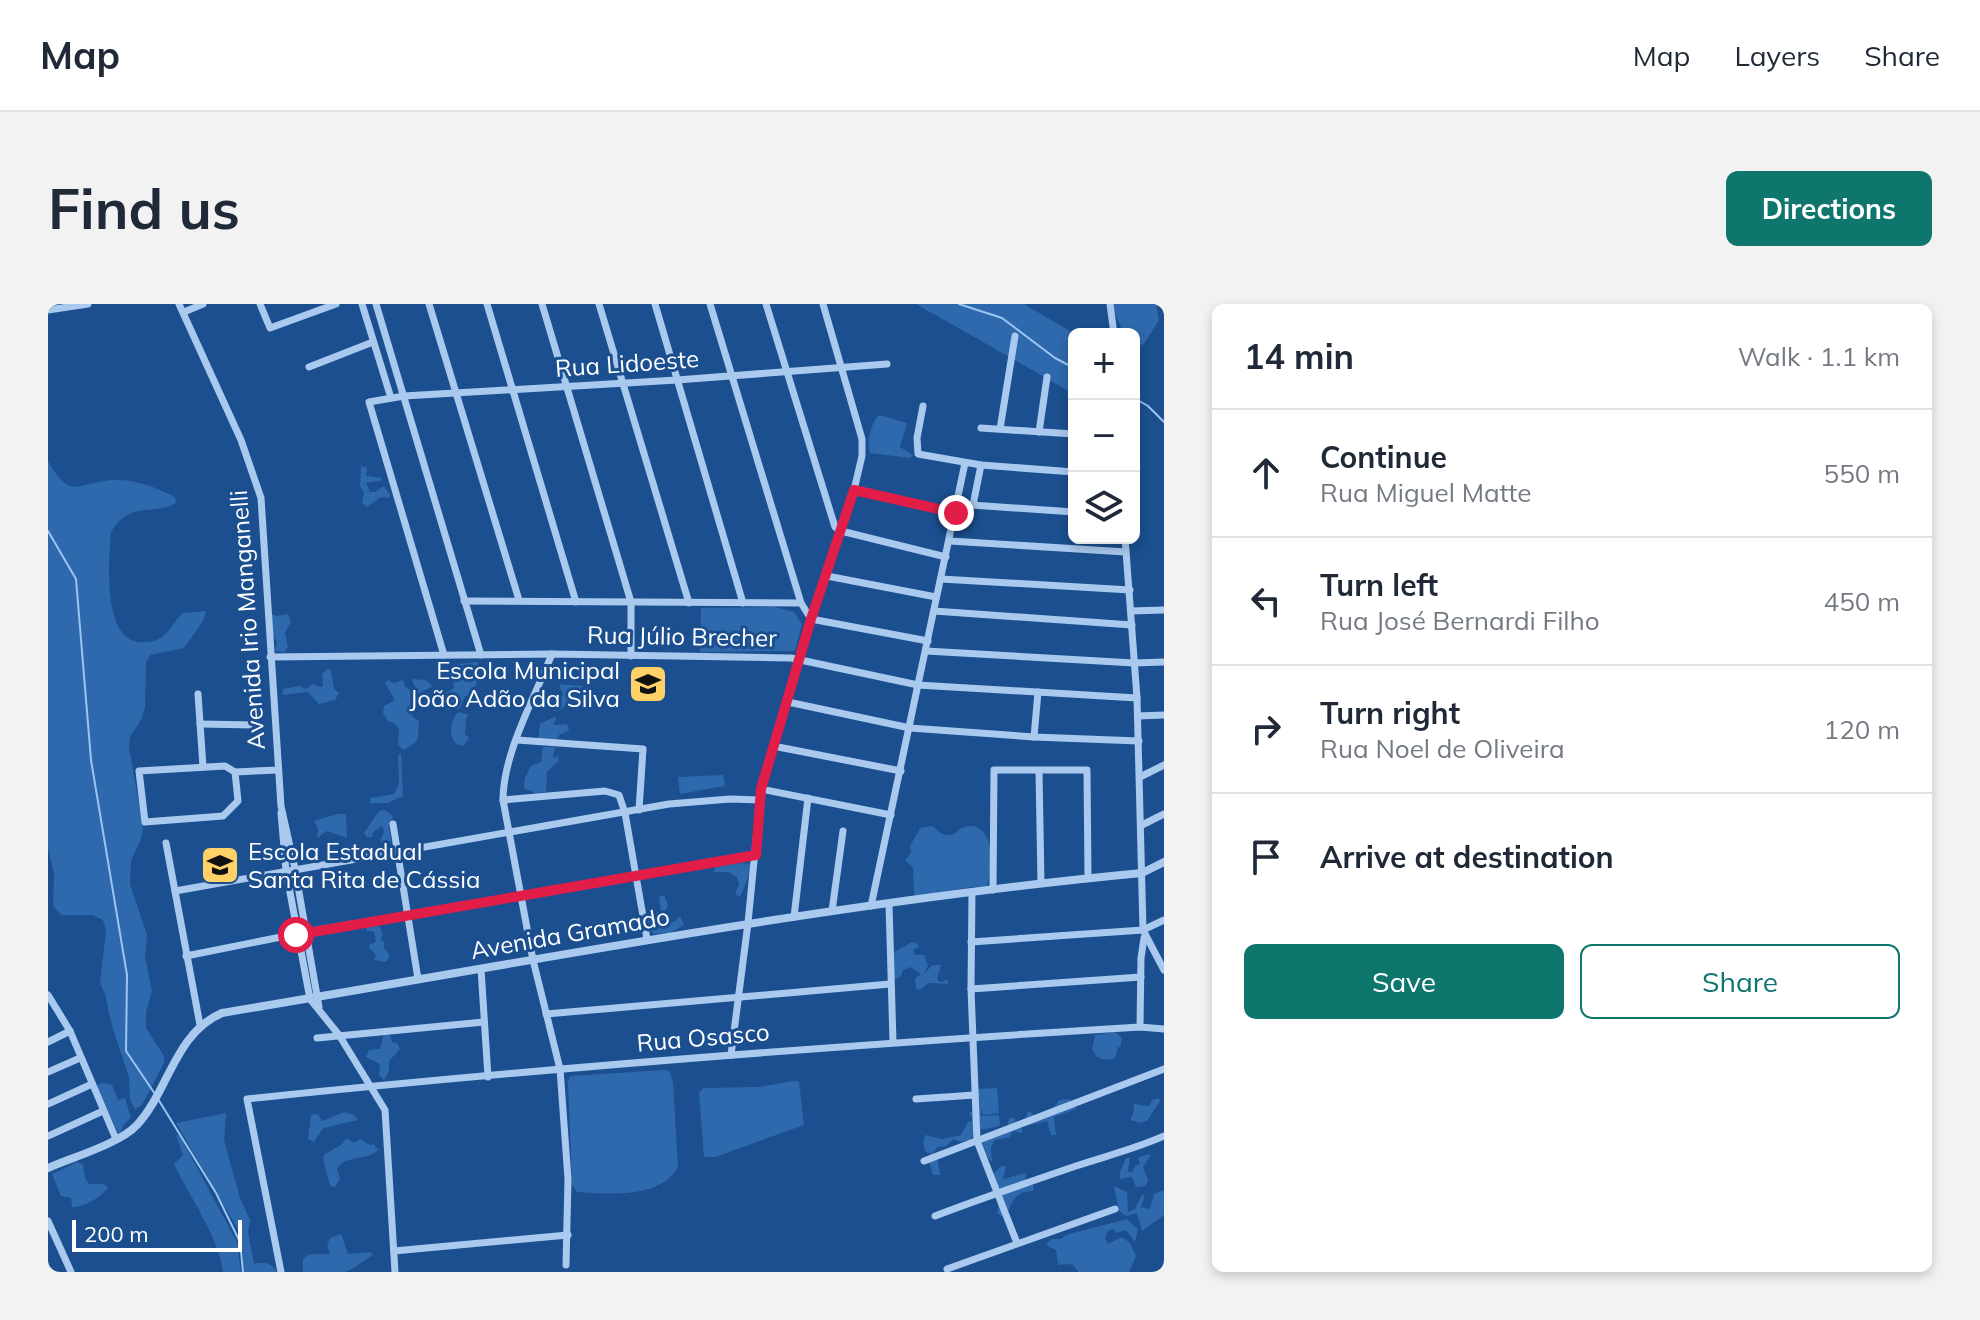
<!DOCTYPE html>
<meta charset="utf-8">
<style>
body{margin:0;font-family:Mulish,sans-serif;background:#f2f2f3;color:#1f2937}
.controls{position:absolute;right:24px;top:24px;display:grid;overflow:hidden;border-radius:12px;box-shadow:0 4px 12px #0003}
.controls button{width:72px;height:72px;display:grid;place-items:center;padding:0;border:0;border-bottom:2px solid #e0e1e3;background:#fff;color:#1f2937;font:40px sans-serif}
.scale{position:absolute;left:24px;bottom:20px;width:170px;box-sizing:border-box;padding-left:8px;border:4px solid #fff;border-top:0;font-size:22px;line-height:28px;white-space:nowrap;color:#fff;-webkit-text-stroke:6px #1b4f8f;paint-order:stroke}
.stop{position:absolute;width:24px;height:24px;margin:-18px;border:6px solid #e11d48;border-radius:50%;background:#fff}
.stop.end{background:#e11d48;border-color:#fff;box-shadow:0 2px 8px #0008}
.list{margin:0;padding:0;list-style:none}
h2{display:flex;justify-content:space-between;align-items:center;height:104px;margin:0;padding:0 32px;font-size:34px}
h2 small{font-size:26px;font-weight:400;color:#747a83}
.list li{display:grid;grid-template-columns:52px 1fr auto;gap:24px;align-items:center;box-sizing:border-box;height:128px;padding:0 32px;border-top:2px solid #e0e1e3}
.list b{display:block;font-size:30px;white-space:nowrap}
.list p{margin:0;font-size:26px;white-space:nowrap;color:#747a83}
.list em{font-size:26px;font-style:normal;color:#747a83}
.actions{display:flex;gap:16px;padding:24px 32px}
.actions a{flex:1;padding:18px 0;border:2px solid #0f766e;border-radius:12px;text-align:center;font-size:28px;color:#0f766e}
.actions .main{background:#0f766e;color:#fff}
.icon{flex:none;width:44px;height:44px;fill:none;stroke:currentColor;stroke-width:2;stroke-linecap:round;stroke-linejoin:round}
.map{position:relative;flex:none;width:1116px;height:968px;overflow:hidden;border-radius:12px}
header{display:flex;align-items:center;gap:48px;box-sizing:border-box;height:112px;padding:0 40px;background:#fff;border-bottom:2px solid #e0e1e3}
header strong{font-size:38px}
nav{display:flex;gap:44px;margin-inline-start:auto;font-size:28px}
.intro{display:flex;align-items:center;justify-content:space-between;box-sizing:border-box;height:192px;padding:0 48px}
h1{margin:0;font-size:56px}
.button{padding:20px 36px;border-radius:12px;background:#0f766e;color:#fff;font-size:28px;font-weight:700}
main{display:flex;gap:48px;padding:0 48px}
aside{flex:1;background:#fff;border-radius:12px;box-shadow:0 4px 12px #0003}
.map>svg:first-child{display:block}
.green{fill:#2e69ad}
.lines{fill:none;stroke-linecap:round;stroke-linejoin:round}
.stream{stroke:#9cc4f0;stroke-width:2}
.minor{stroke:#a9c9ee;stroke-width:7}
.tertiary{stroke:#a9c9ee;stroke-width:8}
.route{stroke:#e11d48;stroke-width:10}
.labels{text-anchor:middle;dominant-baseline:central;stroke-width:6;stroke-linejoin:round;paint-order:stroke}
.street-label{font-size:24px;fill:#fff;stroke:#1b4f8f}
.poi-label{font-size:24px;fill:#fff;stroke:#1b4f8f;text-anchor:end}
</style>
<header>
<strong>Map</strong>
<nav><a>Map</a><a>Layers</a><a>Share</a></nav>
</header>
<div class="intro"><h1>Find us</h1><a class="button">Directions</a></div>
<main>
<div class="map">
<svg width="1116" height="968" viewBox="0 0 1116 968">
<rect width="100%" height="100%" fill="#1b4f8f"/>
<!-- green -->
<g class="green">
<polygon points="868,0 976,0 1027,30 1026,90"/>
<polygon points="1063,0 1108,0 1111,16 1096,40 1086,43 1086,30 1071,30 1073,23"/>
<path d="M831,111L859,119L852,143L865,151L862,154L822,149C818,139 823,119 831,111Z"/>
<path d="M0,157C23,198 30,178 65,176C86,175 108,183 127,193L128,199C104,213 83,195 63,228C61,254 54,331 89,338C97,339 107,338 114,333C122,327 127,316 135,309L158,307L155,317L136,344L102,351L98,359L97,403L94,414L82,433L81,443L95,524L93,535L83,557L82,580L99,631L97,653L104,687L98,708V724L116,752V759L94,801L87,805L82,796L81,773L64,722L57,690L52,679L58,627L55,616L45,611H13L5,602L6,569L0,544Z"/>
<polygon points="313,162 319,164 318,172 334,174 332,177 318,179 322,188 327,188 336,182 342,191 341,194 333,193 319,203 314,199 316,189 312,182"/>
<polygon points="727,303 746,308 754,320 747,347 652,348 653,304"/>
<polygon points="224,310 229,312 240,310 243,318 237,329 240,342 237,348 227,347 229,338 224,330"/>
<polygon points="430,358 431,371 424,391 417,392 412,404 401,406 397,404 396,390 406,384 405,375 418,375 424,369 420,364 418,371 410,371 410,360"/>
<polygon points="280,365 283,367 286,385 291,389 287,396 271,400 260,388 234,391 235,385 251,382 258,385 264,380 272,383 275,382 274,370"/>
<path d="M364,375L377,376L385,382L362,394L364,412L371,417C369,436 374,436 355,446L350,441L351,425L346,419L340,417L335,409L336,402L347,396L337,379L340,376L346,379L355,376L357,383L366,388L368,386Z"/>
<path d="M511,380L534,382L539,385C533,395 520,394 514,406L506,407L505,402L515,391Z"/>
<path d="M411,408L421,411L418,414L417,430L421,434L416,442L408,440C400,430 402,416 411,408Z"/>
<polygon points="506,413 509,414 505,421 519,420 521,426 511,431 508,437 490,436 492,420"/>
<polygon points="495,443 507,443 505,452 506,454 510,452 511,456 499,468 498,488 487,489 476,484 477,474 483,462 493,458"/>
<polygon points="353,449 355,492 340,499 322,499 322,494 346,490 351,479 350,452"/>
<polygon points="675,471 677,482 632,490 630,473"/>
<polygon points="337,506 345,512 341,523 343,537 338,541 332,537 336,528 334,522 325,528 324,533 319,533 316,529 331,507"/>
<polygon points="289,510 298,510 299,534 279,527 269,534 270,525 266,517"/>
<path d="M884,522C889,525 893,531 900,531C908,532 909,525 916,523C947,515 946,564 939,582C916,583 893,588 870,595L866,590L865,564L857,556L863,549L862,542L872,524Z"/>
<path d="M692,559L703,560C703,569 695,585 692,593L687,590L691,580L689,573L680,568H665L668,563Z"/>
<polygon points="616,591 620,601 614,618 626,618 632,612 636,621 622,629 606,630 601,626 598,609 613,608 611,593"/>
<polygon points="330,620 335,630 333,635 336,638 336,644 342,652 338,658 326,656 328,651 321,644 321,641 328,638 326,627 319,627 318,623"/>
<polygon points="864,638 870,640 871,643 865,646 867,651 876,651 880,662 875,670 885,661 893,661 889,675 892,678 899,676 900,680 881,679 872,686 868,685 867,675 873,670 862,663 855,666 853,672 848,675 843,673 846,648"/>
<path d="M1067,728L1074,734L1072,744L1069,741C1072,755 1061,759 1049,753L1044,745L1047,731Z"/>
<polygon points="336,730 342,731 344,738 349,739 352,745 341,757 341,767 336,776 331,771 332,760 318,753 321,746 332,745"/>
<path d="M617,766L622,768L625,779L630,863C613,895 560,890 529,888L524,881L520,777L522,772Z"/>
<polygon points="746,777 751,778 756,821 667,853 656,853 651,789 655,784 711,783"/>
<polygon points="54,779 64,781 70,796 77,794 83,814 76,820 71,830 48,782"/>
<polygon points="949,784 951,809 935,811 934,804 933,812 951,811 952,822 932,826 932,820 922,836 912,838 905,835 898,842 889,843 885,849 889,851 892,871 885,871 881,858 884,850 878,848 875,840 877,831 894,835 913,831 920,818 925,817 921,809 925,807 929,785"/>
<polygon points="1111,794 1112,797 1099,817 1092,819 1082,816 1085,811 1086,800 1101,802 1104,796"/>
<polygon points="1020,795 1025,797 1028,805 1006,813 1008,831 1003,831 999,817 974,823 974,829 965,827 962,833 947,836 943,843 944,858 930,842 959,824 961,815 966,813 969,822 977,816 980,807 988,812 996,811 997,807 1006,803 1011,796"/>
<polygon points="296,808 306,811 310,816 275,824 266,838 260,835 263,811 270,810 274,817"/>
<path d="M178,809L176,836L192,894L202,916L200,928L206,960C217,957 222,959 230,968H196L192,929L128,819Z"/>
<path d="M128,831L132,832L189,938L193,968H175C172,935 141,892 126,860L135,851Z"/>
<path d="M299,834L306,839L312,835L322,841L326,840L330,846C319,857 298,851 289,864L292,875L287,883L282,882L275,854L277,850L293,841Z"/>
<polygon points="1100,850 1103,851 1095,863 1100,877 1097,882 1088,883 1084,873 1072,875 1072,868 1078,854 1082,854 1080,867 1084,869 1087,862 1092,860 1090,854"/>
<path d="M29,858L35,860L37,874L41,880H56L60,883C54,893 35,904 24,903L23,894L13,892L4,870Z"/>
<path d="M953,862H958L955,875L978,869L977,878L986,882L985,887C967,887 965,897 958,912H953L949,909L952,895L943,872Z"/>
<polygon points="1066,882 1079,888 1080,908 1087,905 1094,891 1097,891 1093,903 1102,905 1106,890 1116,886 1116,911 1094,927 1089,909 1078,912 1071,907"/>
<polygon points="1079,915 1090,925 1087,938 1078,926 1069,929 1064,925 1060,927 1057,934 1060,940 1074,933 1082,939 1088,952 1081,968 1031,968 1024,960 1010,961 1008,946 998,941 1003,935 1013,935 1018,931"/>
<path d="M293,930L300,950L322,948L325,951C317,956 306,965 297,968C285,968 267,968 255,968V955C264,946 272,953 282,949L279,941L282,934Z"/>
</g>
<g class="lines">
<!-- stream -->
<g class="stream">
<polyline points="911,0 954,14 1007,54 1026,64"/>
<polyline points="1086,94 1100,102 1116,118"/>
<polyline points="0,227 28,275 43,456 79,671 78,747 107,790"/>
<polyline points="110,795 168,889 192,938 195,968"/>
</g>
<!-- minor -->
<g class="minor">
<polyline points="131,0 193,136 213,194 233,502 247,565 271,703"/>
<polyline points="212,0 222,24 288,0"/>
<polyline points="314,0 343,94"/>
<polyline points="328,0 433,351"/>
<polyline points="381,0 471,296"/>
<polyline points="439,0 528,298"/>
<polyline points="494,0 583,298 583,352"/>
<polyline points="551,0 641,299"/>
<polyline points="607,0 695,299"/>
<polyline points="662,0 753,299"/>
<polyline points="718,0 787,223 793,227 898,253"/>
<polyline points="1062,0 1066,30"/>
<polyline points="0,6 40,0"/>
<polyline points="136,8 155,0"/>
<polyline points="261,63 325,38"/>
<polyline points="875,102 869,134 870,150 933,161 1026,168"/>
<polyline points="933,124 1026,130"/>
<polyline points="952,125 967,32"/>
<polyline points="991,128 999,73"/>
<polyline points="806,186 908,209"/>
<polyline points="909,200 1026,208"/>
<polyline points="925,201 933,161"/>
<polyline points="1077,234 1089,394 1095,626 1116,666"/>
<polyline points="902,237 1078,248"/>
<polyline points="779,272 888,293"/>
<polyline points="893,275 1082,286"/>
<polyline points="416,297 753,299 763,315 880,337"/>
<polyline points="886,307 1084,321"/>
<polyline points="1083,307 1116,306"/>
<polyline points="878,347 1086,359 1116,358"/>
<path d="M504,350C487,393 455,449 455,496L485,656L512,765L520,875L518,961"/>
<polyline points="396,351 321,98 356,92 629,76 839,60"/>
<polyline points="222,353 504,350 743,354 870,381 1089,394"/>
<polyline points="150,390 155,463"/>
<polyline points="740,398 862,424 986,433 1091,437"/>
<polyline points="1090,412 1116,411"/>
<polyline points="152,420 211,421"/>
<polyline points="986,433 990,388"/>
<polyline points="469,436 595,445 591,506"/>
<polyline points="725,442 853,467"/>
<polyline points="991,467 993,579"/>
<polyline points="187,468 190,497 175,512 97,518 91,467 177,462 187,468 230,466"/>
<polyline points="1092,473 1116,461"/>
<polyline points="713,485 843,511"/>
<polyline points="455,496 557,487 571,491 577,509 599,635"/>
<polyline points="233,509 238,567 262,695 291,731 337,806 347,968"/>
<polyline points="345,520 370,675"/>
<polyline points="1094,521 1116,510"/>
<polyline points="118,539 152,721"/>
<polyline points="945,586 946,466 1039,466 1040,574"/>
<polyline points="127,587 621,500 682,495 712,496"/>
<polyline points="924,588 923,685 929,837 969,939"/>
<polyline points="841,600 845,738"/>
<polyline points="823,602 917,159"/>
<polyline points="784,607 795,527"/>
<polyline points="746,613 760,494"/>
<polyline points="923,638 1095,626 1116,616"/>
<polyline points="138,652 258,628 708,551"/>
<polyline points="433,665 440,773"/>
<polyline points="923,685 1093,673"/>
<polyline points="0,691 22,727 68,835"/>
<polyline points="498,710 842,680"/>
<polyline points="1092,723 1093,654 1096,634"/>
<polyline points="269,734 436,718"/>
<polyline points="0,738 22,727"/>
<polyline points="683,751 700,619 713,485 763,315 806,186 814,152 814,135 775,0"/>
<polyline points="0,768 32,754"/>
<polyline points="868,795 927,791"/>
<polyline points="0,800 44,780"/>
<polyline points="0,832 55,807"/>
<polyline points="876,857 1116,765"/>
<path d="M887,912C934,894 981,878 1028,862C1058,852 1087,845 1116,832"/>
<polyline points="0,917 23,968"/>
<polyline points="346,947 520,931"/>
<polyline points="899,965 1067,905"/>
<path d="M233,968L199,795C496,764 794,741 1092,723L1116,725"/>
</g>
<!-- tertiary -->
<path class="tertiary" d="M0,864C25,853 71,840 89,821C121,786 127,729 174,709C480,658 785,598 1094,569L1116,558"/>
</g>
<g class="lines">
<!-- route -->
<polyline class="route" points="248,631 708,551 713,485 763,315 806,186 908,209"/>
</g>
<!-- icons -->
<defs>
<g id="school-square" transform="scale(2)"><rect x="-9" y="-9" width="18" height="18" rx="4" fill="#ffd166" stroke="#1b4f8f"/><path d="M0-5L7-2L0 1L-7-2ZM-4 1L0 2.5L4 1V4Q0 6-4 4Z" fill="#111"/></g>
</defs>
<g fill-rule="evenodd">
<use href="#school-square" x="600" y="380"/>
<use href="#school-square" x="172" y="561"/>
</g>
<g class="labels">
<!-- street labels -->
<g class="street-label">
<text transform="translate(579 59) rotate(-4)">Rua Lidoeste</text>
<text transform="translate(199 316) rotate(-94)">Avenida Irio Manganelli</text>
<text transform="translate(634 332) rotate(1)">Rua Júlio Brecher</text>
<text transform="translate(522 629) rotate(-10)">Avenida Gramado</text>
<text transform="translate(655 733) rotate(-5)">Rua Osasco</text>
</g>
<!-- poi labels -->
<g class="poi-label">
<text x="572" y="366">Escola Municipal<tspan x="572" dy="28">João Adão da Silva</tspan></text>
<text x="200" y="547" text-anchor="start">Escola Estadual<tspan x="200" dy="28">Santa Rita de Cássia</tspan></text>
</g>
</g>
</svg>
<div class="controls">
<button>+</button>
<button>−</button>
<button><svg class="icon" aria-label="layers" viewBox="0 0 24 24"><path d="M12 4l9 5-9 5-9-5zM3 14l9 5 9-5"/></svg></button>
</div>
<div class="scale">200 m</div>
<div class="stop" style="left:248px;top:631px"></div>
<div class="stop end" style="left:908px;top:209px"></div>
</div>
<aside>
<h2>14 min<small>Walk · 1.1 km</small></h2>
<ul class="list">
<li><svg class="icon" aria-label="ahead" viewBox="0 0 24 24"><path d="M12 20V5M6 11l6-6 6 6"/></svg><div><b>Continue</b><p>Rua Miguel Matte</p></div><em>550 m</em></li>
<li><svg class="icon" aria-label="left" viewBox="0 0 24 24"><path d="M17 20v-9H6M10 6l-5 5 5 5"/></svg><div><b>Turn left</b><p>Rua José Bernardi Filho</p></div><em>450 m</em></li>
<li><svg class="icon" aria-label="right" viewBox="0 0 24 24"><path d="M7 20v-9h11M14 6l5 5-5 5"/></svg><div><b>Turn right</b><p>Rua Noel de Oliveira</p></div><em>120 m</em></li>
<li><svg class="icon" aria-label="arrive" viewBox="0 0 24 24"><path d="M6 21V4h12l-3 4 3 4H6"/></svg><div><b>Arrive at destination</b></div></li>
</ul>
<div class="actions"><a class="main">Save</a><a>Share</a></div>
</aside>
</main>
